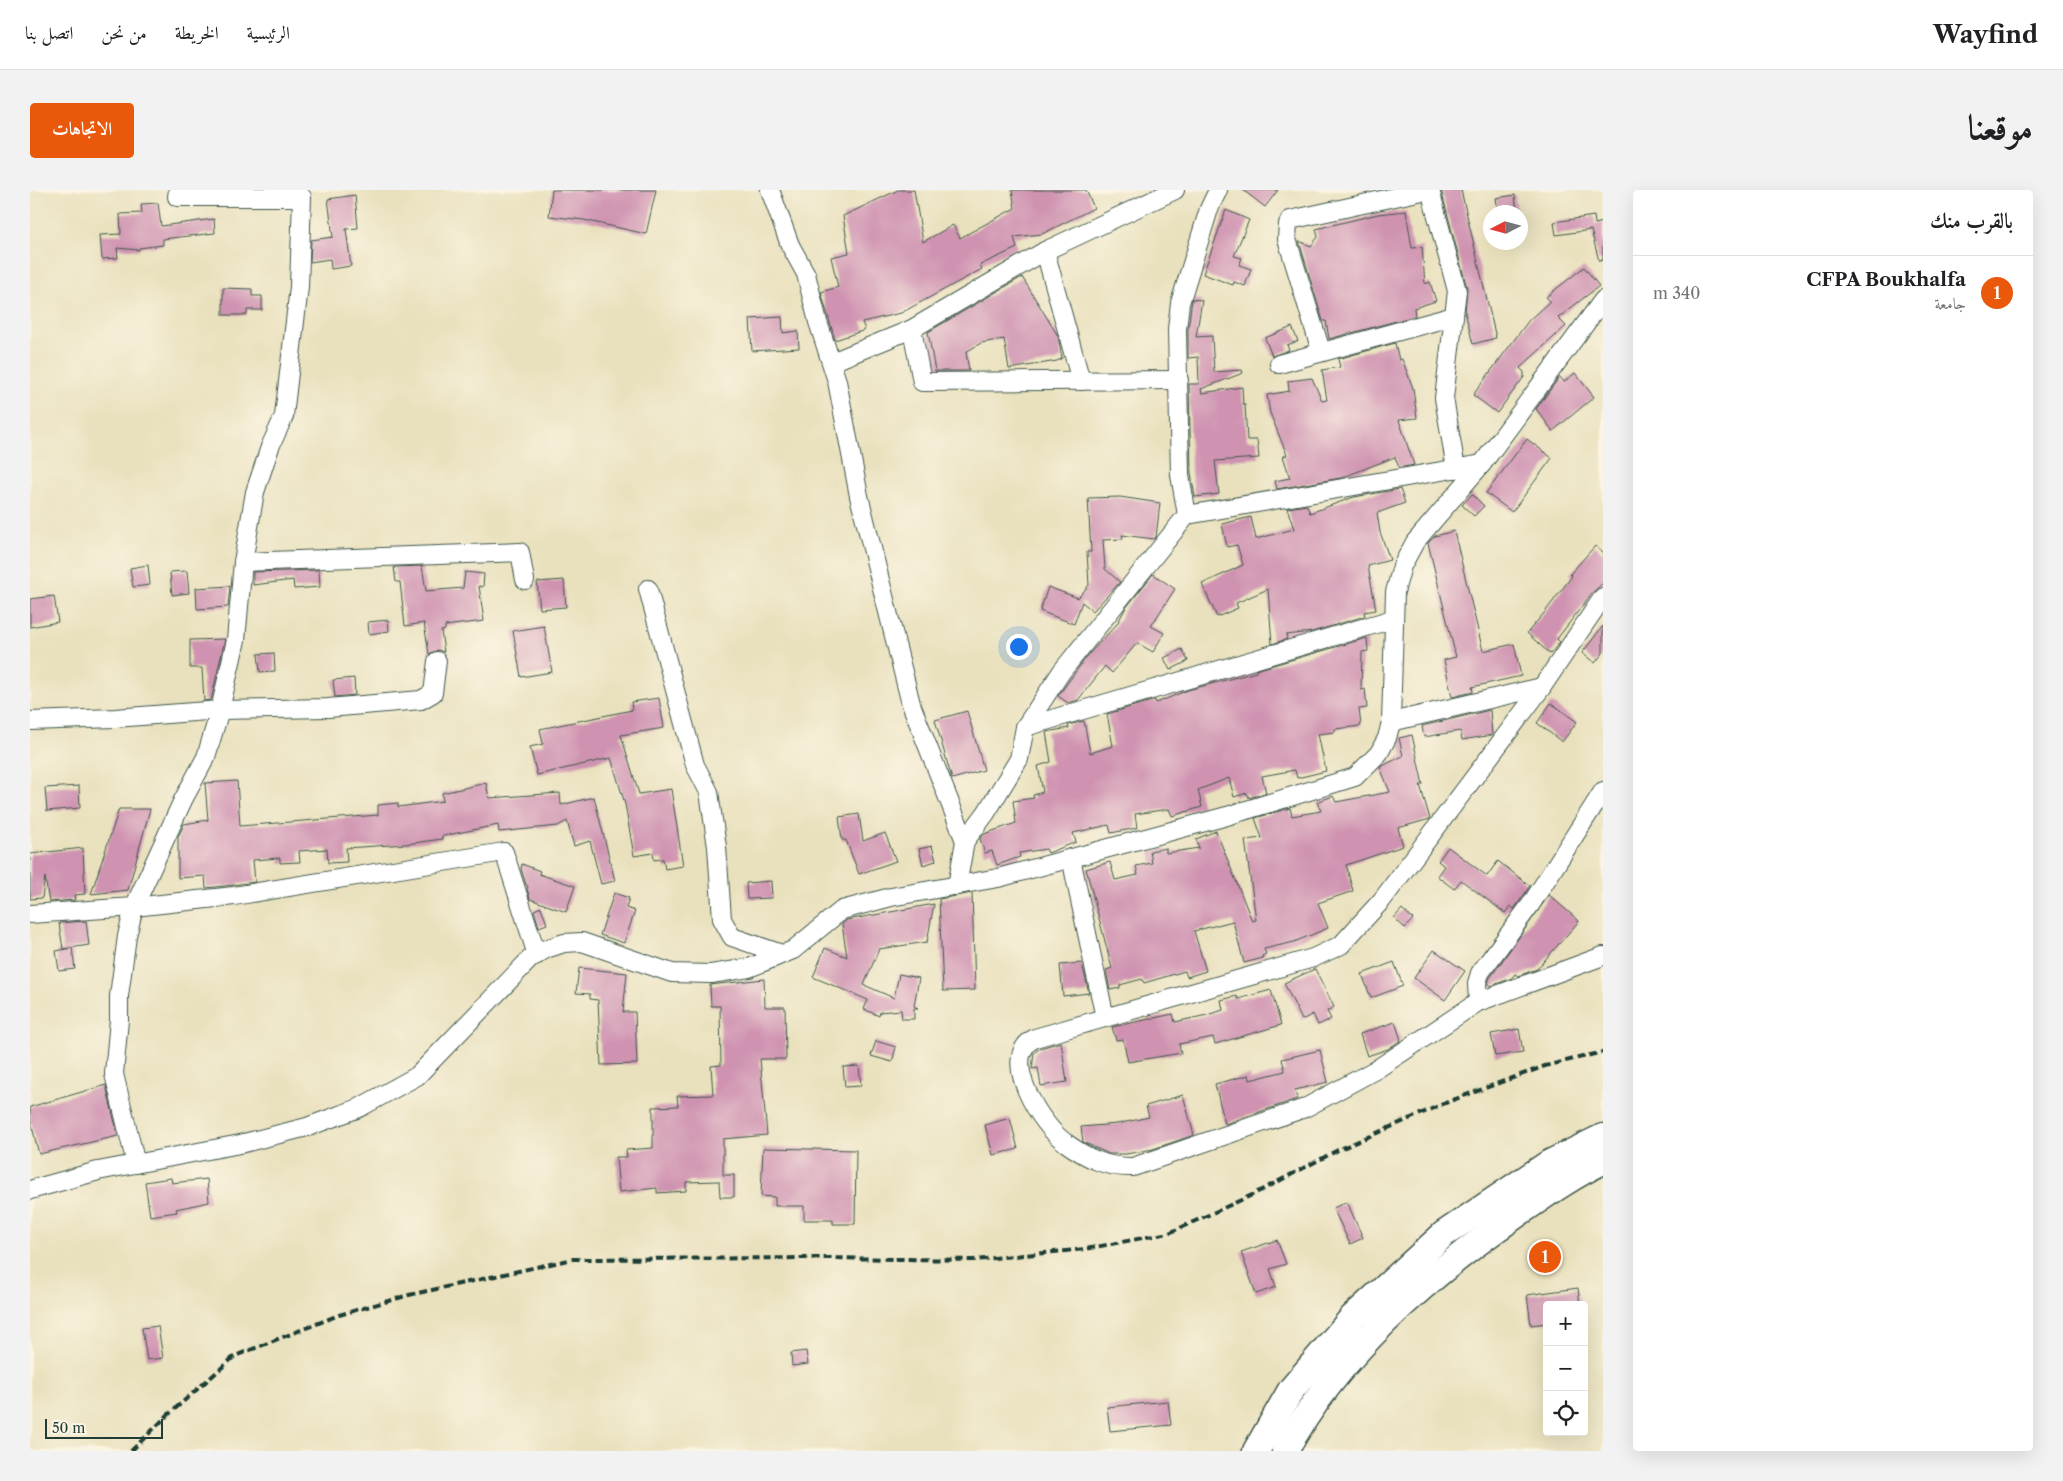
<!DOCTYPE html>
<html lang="ar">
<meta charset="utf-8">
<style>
body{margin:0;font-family:"Libre Caslon Text",Amiri,serif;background:#f2f2f2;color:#202124;direction:rtl}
.controls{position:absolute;right:15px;bottom:15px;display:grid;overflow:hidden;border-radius:5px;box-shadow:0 5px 20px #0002}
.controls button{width:45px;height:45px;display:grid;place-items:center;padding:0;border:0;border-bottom:1px solid #e0e0e0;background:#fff;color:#202124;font:25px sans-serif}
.compass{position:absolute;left:1453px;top:15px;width:45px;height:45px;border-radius:50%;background:#fff;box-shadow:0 5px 20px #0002;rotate:264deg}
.scale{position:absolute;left:15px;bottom:12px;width:118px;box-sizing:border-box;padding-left:5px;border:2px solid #1f3d34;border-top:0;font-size:14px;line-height:18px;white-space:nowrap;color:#1f3d34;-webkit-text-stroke:4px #fcf5e5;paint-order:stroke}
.you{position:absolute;left:988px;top:456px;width:18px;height:18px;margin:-12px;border:4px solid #fff;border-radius:50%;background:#1a73e8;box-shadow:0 0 0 8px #1a73e833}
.badge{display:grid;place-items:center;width:32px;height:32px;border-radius:50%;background:#ea580c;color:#fff;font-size:16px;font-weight:700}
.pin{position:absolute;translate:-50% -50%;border:2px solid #fff;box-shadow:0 1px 5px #0006}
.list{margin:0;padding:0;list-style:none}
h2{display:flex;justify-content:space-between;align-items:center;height:65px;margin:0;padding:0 20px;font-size:21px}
h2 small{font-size:16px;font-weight:400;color:#757577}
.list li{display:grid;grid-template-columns:32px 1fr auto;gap:15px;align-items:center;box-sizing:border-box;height:75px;padding:0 20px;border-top:1px solid #e0e0e0}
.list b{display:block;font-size:19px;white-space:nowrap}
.list p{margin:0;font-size:16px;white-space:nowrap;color:#757577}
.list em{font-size:16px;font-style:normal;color:#757577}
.icon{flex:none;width:28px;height:28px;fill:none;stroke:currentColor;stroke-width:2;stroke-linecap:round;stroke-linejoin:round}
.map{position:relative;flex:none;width:1573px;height:1261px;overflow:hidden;direction:ltr;border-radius:5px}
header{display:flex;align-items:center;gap:30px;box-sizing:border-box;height:70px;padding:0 25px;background:#fff;border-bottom:1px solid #e0e0e0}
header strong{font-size:24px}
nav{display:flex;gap:28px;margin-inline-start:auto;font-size:18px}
.intro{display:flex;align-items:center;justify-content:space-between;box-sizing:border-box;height:120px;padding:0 30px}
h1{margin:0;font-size:35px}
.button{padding:12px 22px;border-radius:5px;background:#ea580c;color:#fff;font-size:18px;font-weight:700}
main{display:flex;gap:30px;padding:0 30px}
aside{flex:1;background:#fff;border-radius:5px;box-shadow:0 5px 20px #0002}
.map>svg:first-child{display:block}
.building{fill:#cf93b1}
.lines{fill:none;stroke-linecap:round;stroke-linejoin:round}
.minor-casing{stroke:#3d5649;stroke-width:20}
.highway-casing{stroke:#3d5649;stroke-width:29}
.minor{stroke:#fff;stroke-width:18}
.highway{stroke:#fff;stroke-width:26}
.rail{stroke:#1f3d34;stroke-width:4;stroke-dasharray:8 4;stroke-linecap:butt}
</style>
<header>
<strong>Wayfind</strong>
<nav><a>الرئيسية</a><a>الخريطة</a><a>من نحن</a><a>اتصل بنا</a></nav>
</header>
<div class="intro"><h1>موقعنا</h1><a class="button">الاتجاهات</a></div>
<main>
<aside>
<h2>بالقرب منك<small></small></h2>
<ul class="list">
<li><span class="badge">1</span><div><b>CFPA Boukhalfa</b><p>جامعة</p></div><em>340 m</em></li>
</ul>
</aside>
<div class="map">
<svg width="1573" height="1261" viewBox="0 0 1573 1261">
<rect width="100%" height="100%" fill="#fcf5e5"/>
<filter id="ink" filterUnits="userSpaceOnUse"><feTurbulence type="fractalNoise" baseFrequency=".02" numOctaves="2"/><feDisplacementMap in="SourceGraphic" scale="10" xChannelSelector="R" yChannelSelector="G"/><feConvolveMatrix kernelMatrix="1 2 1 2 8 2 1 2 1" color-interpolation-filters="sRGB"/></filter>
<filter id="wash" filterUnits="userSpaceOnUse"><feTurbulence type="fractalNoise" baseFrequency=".0096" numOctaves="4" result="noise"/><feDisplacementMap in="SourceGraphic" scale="20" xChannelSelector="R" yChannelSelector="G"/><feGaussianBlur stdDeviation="1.12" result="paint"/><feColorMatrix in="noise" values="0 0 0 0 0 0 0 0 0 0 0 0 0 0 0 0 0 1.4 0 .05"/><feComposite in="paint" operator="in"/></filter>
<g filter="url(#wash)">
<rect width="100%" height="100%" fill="#e9e1bd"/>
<g id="blocks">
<!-- building -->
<g class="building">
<polygon points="522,0 626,0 616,44 554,30 519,26"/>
<polygon points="868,0 884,0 893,52 923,35 930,48 985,18 982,0 1056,0 1064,18 1012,44 984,47 987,58 950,75 952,79 871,123 832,132 835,140 805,150 791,102 808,97 801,67 819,63 813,26"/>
<polygon points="1213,0 1248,0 1235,17"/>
<polygon points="1411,0 1431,0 1466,148 1443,154 1435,122 1437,98"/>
<polygon points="325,5 328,38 316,39 321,76 301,79 300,69 280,72 281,50 303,47 298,9"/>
<polygon points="1485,5 1487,22 1468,22 1466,8"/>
<polygon points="128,13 131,36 184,29 185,43 133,49 133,55 109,58 109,60 87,58 88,68 72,69 70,45 91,44 90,24 112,23 111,14"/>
<polygon points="1196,20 1219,30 1204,66 1212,68 1209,75 1221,79 1215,96 1204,92 1203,95 1173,84"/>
<polygon points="1376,21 1382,58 1392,57 1395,94 1400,92 1406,111 1384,118 1385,126 1299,149 1296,131 1293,131 1269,51 1281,56 1288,47 1286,39 1348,24"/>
<polygon points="1564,26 1565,34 1573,32 1573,70 1569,71 1561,40 1526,45 1524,32"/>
<polygon points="1554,77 1569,96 1528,128 1536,136 1490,178 1494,182 1494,187 1467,223 1443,205 1499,130 1520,111 1516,107"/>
<polygon points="992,87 1028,146 1032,168 1027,171 979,179 974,149 951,153 936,162 939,181 905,181 898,142"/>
<polygon points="193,98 222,99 222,106 232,106 232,120 217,120 217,125 193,125"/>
<polygon points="1162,109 1172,110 1166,147 1182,146 1184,182 1212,180 1213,183 1171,199 1172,203 1212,197 1213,214 1215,214 1217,250 1227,250 1229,268 1185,271 1189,304 1165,307 1161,283 1159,194 1169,194 1168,167 1158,168 1158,140"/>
<polygon points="752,127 753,143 768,141 769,158 722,161 720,129"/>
<polygon points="1262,137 1268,151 1257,155 1259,160 1242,166 1235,148"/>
<polygon points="1365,153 1369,170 1372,169 1383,198 1387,228 1369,230 1384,275 1369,278 1365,267 1311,288 1247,299 1245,291 1260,288 1253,266 1257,265 1240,223 1237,205 1259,201 1258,191 1282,188 1292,211 1297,210 1292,180 1310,177 1308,169"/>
<polygon points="1545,183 1564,207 1523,241 1506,219 1528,189 1530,187 1534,192"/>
<polygon points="1497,249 1522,268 1482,322 1456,303"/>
<polygon points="1370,299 1375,313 1347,323 1350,342 1360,370 1338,376 1346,420 1334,422 1335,426 1282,442 1256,445 1257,449 1242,454 1238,399 1206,413 1208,418 1187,427 1172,394 1213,375 1207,355 1197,357 1192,334 1221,327 1226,349 1264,339 1257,318 1277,315 1280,323 1324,307"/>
<polygon points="1442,304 1454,316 1444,326 1432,315"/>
<polygon points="1090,307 1130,313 1126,347 1124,349 1092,345 1093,349 1073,350 1075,379 1090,392 1063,421 1052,412 1044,434 1010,421 1018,397 1048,408 1059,395 1057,362 1061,362 1058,308"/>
<polygon points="1424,341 1453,461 1484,454 1491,486 1442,497 1443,502 1422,507 1414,470 1426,467 1398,353 1405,346"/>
<polygon points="1565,356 1573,363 1573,393 1562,403 1527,449 1530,452 1520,464 1497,443 1515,422 1542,386 1540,384"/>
<polygon points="118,375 120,395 103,397 100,378"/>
<polygon points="392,376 396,401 433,398 435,382 454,384 453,397 449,396 454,431 415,436 415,440 411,441 414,462 408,460 399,464 394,433 375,436 370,392 366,392 364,377"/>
<polygon points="289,380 290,397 264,399 263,390 223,395 223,382"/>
<polygon points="157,381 159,403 142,405 140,382"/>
<polygon points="1123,384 1145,399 1121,436 1134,443 1123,462 1107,453 1082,483 1075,476 1048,510 1038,513 1028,506 1058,465 1087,434 1095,419"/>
<polygon points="534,390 536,417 510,419 507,392"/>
<polygon points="200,396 198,417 167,419 166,398"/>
<polygon points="24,406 28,432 0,437 0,409"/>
<polygon points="358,430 359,441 339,444 338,432"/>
<polygon points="514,436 522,482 491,487 483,441"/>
<polygon points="1573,436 1573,463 1565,473 1552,463"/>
<polygon points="1337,448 1338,461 1332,462 1331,500 1335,499 1337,518 1329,519 1331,536 1305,539 1305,542 1288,544 1296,581 1267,588 1265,580 1232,586 1236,603 1219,608 1217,603 1204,607 1199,588 1168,600 1172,617 1142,626 1139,619 1105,624 1107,638 1081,643 1079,635 1043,643 1046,652 1018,663 1016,659 989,663 990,667 967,675 962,661 955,663 950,649 954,644 986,633 983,611 1004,608 1003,605 1013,602 1008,576 1021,572 1016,542 1039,538 1038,535 1054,531 1060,563 1083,556 1077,524 1125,510 1126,513 1158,500 1226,482 1226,480"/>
<polygon points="195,449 181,510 174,511 172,478 160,478 160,450"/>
<polygon points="1152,459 1158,471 1140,480 1134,468"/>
<polygon points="244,463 245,481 230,482 228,464"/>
<polygon points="324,488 325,505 305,507 303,490"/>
<polygon points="629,508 634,538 591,545 609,604 641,599 653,676 635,679 633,669 624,670 623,663 604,666 595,614 581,568 507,585 500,557 513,554 510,539 602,520 601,512"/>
<polygon points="1521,513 1547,532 1532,552 1507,533"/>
<polygon points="1460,520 1462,545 1432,550 1430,541 1394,547 1392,536"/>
<polygon points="937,521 954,580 922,589 905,530"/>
<polygon points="1382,545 1393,595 1390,595 1400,629 1368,638 1373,656 1316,675 1323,701 1288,713 1298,738 1264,752 1234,759 1236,764 1232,766 1233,768 1214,773 1203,731 1164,741 1176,781 1157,787 1155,781 1114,793 1112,789 1090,795 1090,798 1080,800 1076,780 1082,778 1056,679 1080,672 1085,690 1108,685 1106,676 1122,673 1120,661 1136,658 1136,663 1169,658 1166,649 1186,641 1222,731 1226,730 1215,650 1232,648 1225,628 1260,618 1262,626 1291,621 1287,612 1303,606 1306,612 1360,602 1350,577 1373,566 1369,548"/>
<polygon points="207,591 210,636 348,625 348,615 368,613 368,617 413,611 412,603 456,593 459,608 530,603 531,615 564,607 585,691 571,694 560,651 544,656 537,631 528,636 469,642 468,635 412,646 412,649 376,654 316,658 317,672 298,673 297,659 269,661 270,672 250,673 250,668 223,670 225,692 203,695 176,698 175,686 148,688 148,647 154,634 178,630 175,593"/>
<polygon points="49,596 50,618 17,621 15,598"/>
<polygon points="89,619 120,619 98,700 61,704"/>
<polygon points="829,624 833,651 855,643 866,671 829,684 816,650 812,650 809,627"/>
<polygon points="902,656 906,671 893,675 889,659"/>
<polygon points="1418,657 1457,686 1468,671 1500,696 1484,719 1480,716 1475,723 1431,690 1424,699 1407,686 1414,676 1408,671"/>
<polygon points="53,658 55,704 44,705 45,710 19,712 15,687 12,708 0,709 0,664"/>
<polygon points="492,674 510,681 509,684 545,696 536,722 500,709 497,699 498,696 496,695 491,679"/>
<polygon points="741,691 742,708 717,709 716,693"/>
<polygon points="584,703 599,708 596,718 605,721 594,753 570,745"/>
<polygon points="942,703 945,800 913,801 909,709"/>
<polygon points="1519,705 1549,731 1507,779 1488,786 1485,784 1482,788 1461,796 1458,793 1460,788"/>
<polygon points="904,714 897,752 849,759 834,795 864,808 869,784 889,788 884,816 888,818 884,818 884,829 872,829 871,820 850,822 849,826 834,819 838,810 783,787 795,758 817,767 812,734 817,730"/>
<polygon points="511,717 517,734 509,737 504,720"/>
<polygon points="1372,719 1383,729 1375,738 1364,728"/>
<polygon points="56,731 59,755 33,759 29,733"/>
<polygon points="42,758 45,779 29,781 26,761"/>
<polygon points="1404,760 1435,781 1415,810 1384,788"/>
<polygon points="1364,772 1373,796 1341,808 1332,784"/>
<polygon points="1052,773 1059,803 1033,806 1030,775"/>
<polygon points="549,778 597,783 593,822 605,822 607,874 571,875 568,810 560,809 560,804 546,803"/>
<polygon points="1285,779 1304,817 1297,821 1301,829 1288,835 1283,824 1272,830 1254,793"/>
<polygon points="734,789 735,817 755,817 756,869 730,869 737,945 693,949 693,985 704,985 704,1007 690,1007 689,991 656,992 656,1001 627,1003 627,998 589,1002 586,967 597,967 596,960 623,958 623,917 648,916 647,906 683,905 681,876 691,875 690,816 681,816 680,795"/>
<polygon points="1241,800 1251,835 1185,854 1183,847 1149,854 1151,863 1098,872 1093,849 1086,850 1082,837 1143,824 1145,832 1177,825 1193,820 1191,810 1207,806 1208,809"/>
<polygon points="1365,832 1371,850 1358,859 1337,866 1330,844"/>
<polygon points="1489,839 1493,862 1465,866 1461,844"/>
<polygon points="846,851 866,857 862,872 841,866"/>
<polygon points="1031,852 1037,892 1011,896 1008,878 1002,879 1004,863 1010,858"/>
<polygon points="1290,860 1298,892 1265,900 1267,909 1195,934 1185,894 1219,885 1220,890 1255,881 1252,869"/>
<polygon points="829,876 831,896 815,897 813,877"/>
<polygon points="76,895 88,946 9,964 0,929 0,917"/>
<polygon points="1153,905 1164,945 1123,959 1096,964 1079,964 1053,952 1051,937 1087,934 1119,927 1116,916"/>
<polygon points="980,928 988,959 963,965 955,935"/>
<polygon points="733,958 826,960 825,1034 803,1034 803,1030 774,1030 774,1016 745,1016 745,1007 731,1006"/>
<polygon points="141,988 142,993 177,989 179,1012 146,1019 147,1022 120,1026 115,992"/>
<polygon points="1317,1012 1333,1048 1320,1054 1303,1018"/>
<polygon points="1247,1050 1256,1074 1240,1079 1246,1097 1226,1104 1211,1062"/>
<polygon points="1548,1098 1550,1115 1517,1115 1517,1133 1501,1135 1497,1105"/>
<polygon points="128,1136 133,1168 117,1170 112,1138"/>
<polygon points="776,1161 778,1174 762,1176 761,1163"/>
<polygon points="1138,1211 1141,1235 1080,1241 1077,1217"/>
</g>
</g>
</g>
<g filter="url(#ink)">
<use href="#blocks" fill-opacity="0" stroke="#3d5649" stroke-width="1"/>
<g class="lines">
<!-- minor casing -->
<g class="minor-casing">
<g id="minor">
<polyline points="740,0 760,55 776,84 788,132 807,191 829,306 881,514 935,651"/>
<polyline points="1400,0 1427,101 1414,208 1426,279"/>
<polyline points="1015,61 1051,191"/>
<polyline points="882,139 892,192 1149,190"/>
<polyline points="1291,161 1257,49 1258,34 1260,30 1397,0"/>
<polyline points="802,172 882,139 1015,61 1145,0"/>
<polyline points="1249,174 1424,126"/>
<polyline points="1157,325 1452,274"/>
<polyline points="213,372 490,362 495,390"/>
<polyline points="618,399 665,575 679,602 687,657 692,729 702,747 752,764"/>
<path d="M1573,407L1512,497L1352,710L1311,755L1283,768L1005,848C967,867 1012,937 1036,953C1057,968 1077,978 1103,977L1275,918L1347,879L1448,812L1573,766"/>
<polyline points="0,531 85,528 190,520 298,518 391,510 403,503 407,471"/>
<polyline points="1361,532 1512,497"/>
<polyline points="995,537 1363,429"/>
<polyline points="1041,668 1075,828"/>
<polyline points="927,696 935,651 956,623 989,569 995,537 1032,481 1157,325 1150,285 1147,139 1150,113 1179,19 1188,0"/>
<polyline points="0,724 104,717 204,706 474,662 507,765"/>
<polyline points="1448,812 1447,793 1450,783 1501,714 1573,601"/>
<polyline points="106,974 84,884 89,830 89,806 97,746 104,717 153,610 176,567 190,520 206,450 213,372 225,302 240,257 254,226 269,97 272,7 147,7 148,0"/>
<polyline points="0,1000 68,981 210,954 277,937 329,918 387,886 501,768 516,759 534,753 552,752 642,783 681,784 719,778 763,760 812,720 861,707 968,688 1197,626 1325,587 1349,563 1357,548 1361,532 1365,402 1372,376 1385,352 1452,274 1573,110"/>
</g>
</g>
<!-- highway casing -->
<g class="highway-casing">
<g id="highway">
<polyline points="1226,1261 1261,1200 1323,1127 1414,1044 1518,974 1573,947"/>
<path d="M1255,1261C1308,1164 1394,1089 1483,1027C1512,1007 1541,986 1573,971"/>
</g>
</g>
<!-- minor -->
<use href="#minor" class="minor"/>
<!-- highway -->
<use href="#highway" class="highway"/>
<!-- rail -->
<polyline class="rail" points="101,1261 139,1224 205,1166 309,1125 379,1105 543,1069 796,1068 944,1070 1055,1059 1139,1043 1222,1005 1308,960 1420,911 1515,876 1573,862"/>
</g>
</g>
</svg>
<div class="controls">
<button>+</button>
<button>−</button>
<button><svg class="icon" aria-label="locate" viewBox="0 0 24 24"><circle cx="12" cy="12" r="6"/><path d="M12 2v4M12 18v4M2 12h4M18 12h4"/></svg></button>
</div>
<svg class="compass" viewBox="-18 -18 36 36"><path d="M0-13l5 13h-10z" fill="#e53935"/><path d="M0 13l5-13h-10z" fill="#757577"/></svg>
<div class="scale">50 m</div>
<div class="you"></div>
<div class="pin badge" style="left:1515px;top:1067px">1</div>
</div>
</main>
